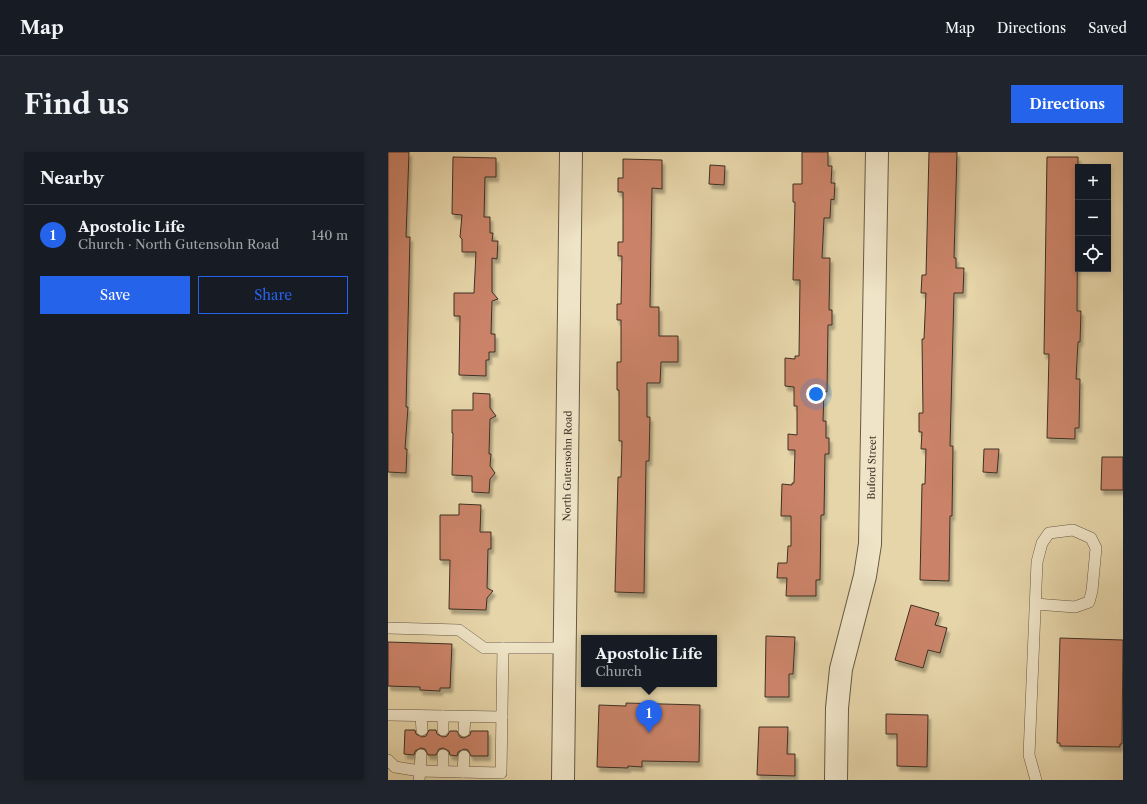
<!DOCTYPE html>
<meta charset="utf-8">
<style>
body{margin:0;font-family:"Libre Caslon Text",serif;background:#20242c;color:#f1f3f6}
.controls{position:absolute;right:12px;top:12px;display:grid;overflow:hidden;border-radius:0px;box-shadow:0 2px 6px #0003}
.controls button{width:36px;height:36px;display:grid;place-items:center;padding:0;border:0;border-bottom:1px solid #363941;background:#171b24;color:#f1f3f6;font:20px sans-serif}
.you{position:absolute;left:428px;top:242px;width:14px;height:14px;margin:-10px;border:3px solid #fff;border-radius:50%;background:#1a73e8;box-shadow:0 0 0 6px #1a73e833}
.badge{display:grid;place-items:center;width:26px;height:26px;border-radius:50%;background:#2563eb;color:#fff;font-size:13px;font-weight:700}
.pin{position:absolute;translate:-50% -33px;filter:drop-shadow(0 1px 2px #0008)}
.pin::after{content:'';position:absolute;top:21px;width:14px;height:12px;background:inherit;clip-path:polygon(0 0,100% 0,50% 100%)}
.popup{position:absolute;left:193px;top:483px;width:136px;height:52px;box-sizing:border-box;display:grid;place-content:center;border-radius:0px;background:#171b24;filter:drop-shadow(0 1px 3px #0005);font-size:13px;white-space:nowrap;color:#9ea1a6}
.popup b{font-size:15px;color:#f1f3f6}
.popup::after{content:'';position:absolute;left:50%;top:100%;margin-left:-8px;border:8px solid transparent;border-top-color:#171b24}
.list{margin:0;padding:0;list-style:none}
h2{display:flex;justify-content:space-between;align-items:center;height:52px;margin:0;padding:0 16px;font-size:17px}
h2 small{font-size:13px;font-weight:400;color:#9ea1a6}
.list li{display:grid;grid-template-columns:26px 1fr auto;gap:12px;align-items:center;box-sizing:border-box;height:60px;padding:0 16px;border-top:1px solid #363941}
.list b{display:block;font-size:15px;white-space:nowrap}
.list p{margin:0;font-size:13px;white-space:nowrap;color:#9ea1a6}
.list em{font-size:13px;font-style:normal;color:#9ea1a6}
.actions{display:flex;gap:8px;padding:12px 16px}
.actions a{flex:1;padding:9px 0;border:1px solid #2563eb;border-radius:0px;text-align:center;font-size:14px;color:#2563eb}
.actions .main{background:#2563eb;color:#fff}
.icon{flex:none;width:22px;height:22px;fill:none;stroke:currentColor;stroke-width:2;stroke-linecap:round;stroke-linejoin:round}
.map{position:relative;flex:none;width:735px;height:628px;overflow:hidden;border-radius:0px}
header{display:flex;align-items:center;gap:24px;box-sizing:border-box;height:56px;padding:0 20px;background:#171b24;border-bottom:1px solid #363941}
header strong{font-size:19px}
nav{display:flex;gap:22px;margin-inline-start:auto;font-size:14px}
.intro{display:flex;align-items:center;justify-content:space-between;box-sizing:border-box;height:96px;padding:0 24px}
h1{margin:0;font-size:28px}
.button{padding:10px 18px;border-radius:0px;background:#2563eb;color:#fff;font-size:14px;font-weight:700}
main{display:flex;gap:24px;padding:0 24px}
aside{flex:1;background:#171b24;border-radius:0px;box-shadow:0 2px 6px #0003}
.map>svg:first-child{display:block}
.building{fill:#ca8368;stroke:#3d3023;filter:url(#shadow)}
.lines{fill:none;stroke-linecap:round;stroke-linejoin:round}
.service-casing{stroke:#675944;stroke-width:12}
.minor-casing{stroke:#675944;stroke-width:24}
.tertiary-casing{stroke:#675944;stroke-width:24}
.service{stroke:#efe4c7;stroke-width:11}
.minor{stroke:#efe4c7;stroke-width:22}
.tertiary{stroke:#efe4c7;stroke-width:22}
.labels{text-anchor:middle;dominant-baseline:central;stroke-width:3;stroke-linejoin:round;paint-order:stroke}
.street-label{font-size:10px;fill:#3d3023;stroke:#efe4c7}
</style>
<header>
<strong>Map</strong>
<nav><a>Map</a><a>Directions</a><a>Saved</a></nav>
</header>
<div class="intro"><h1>Find us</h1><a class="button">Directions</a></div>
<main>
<aside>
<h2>Nearby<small></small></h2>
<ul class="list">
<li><span class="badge">1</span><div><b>Apostolic Life</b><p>Church · North Gutensohn Road</p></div><em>140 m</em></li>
</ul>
<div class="actions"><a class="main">Save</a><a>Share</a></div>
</aside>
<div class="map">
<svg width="735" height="628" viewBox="0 0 735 628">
<defs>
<filter id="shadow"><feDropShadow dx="2.5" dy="4.5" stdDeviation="1" flood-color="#0004"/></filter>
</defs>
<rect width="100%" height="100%" fill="#e6d5a9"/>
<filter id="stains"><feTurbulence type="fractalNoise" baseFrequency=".005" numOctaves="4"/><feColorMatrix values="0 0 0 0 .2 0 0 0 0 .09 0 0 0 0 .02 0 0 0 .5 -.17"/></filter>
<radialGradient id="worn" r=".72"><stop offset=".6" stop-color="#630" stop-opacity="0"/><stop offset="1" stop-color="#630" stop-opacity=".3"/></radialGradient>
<!-- building -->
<g class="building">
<polygon points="0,0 21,0 18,85 22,85 18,255 20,255 17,297 19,297 18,321 0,320"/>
<polygon points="414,0 440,0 440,14 444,14 443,31 447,31 446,48 443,47 442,66 436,66 434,106 442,106 441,158 444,158 444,173 440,173 439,240 436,239 435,269 438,269 438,286 441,286 441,302 437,302 436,363 433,363 432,428 428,428 428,444 398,444 399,426 389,426 390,411 399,411 400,394 403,394 403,364 393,364 394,332 404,333 404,331 406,331 407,298 400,298 400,282 409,283 409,254 406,254 406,235 397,234 397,206 407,207 407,204 411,204 412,128 405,128 407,50 405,50 405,32 414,32"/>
<polygon points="541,0 569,0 566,106 568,106 568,116 576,116 575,141 566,141 562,294 565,294 564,364 562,364 561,429 532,428 534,332 537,332 538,297 533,297 534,280 531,280 531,261 535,261 534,187 536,187 538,141 533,141 534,123 538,123"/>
<polygon points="65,5 108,6 108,25 97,25 96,65 102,65 102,81 105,81 104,89 110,89 109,107 104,106 104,140 110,147 104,149 103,182 107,182 107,200 101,200 101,208 98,208 98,224 71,223 72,164 66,164 66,141 86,141 88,100 74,100 74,87 72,85 74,63 64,62"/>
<polygon points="659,5 690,5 689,159 693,159 692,190 690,190 688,227 692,227 691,276 687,276 687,287 659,286 661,202 656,202"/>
<polygon points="235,7 274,8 274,37 264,36 262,155 271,155 271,184 290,184 290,210 273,210 272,231 259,231 259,265 262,265 261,309 258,309 256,441 227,440 230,325 233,325 234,289 231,289 231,238 229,238 229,210 233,210 233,168 229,168 229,152 233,152 234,104 230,104 230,90 235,90 235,40 230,40 230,26 235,26"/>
<polygon points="322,13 337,14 336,33 321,32"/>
<polygon points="85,241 102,242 102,256 108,264 102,267 101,302 103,302 102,314 107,321 102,327 101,341 84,340 84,324 64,323 65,281 64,281 64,258 85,258"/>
<polygon points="596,297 611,297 609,321 595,320"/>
<polygon points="714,305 735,305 735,338 713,338"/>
<polygon points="71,352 93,353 92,380 103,380 103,397 100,397 99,436 105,439 99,446 98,458 61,457 62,408 52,408 52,363 71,363"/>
<polygon points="523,453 551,461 547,473 559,476 552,501 540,498 535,516 507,508"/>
<polygon points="378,484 407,485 405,522 401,522 401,545 377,545"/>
<polygon points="672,486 735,488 734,592 732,592 732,595 672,594 672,591 669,591"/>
<polygon points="0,490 64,492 62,536 52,536 52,539 32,538 32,535 0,534"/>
<polygon points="238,551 312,553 311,610 254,609 254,615 240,614 240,616 209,615 211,553 238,554"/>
<polygon points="498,562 540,563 539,615 509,614 509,582 498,582"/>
<polygon points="371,575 400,575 399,602 407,602 407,624 369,623"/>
<polygon points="17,578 27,578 28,582 34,585 38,584 41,578 48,578 49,582 55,585 59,584 62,579 69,579 72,585 76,586 82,583 83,579 100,579 100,604 83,604 80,598 76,597 70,600 69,604 62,603 61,599 55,596 51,597 48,603 40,603 37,597 33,596 27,599 26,603 16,602"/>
</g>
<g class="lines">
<!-- service casing -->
<g class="service-casing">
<g id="service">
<polyline points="647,452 687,455 701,450 704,439 708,396 703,386 685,378 661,381 654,391 649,410 641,603 648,628"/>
<polyline points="0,476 71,478 96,496 177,496"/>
<polyline points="0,563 114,565"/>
<polyline points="33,564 34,578"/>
<polyline points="55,578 55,564"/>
<polyline points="76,579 77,565"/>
<polyline points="33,603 32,619 113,621 115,496"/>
<polyline points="55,603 55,619"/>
<polyline points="0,608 7,615 32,619 31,628"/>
<polyline points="75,620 76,604"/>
</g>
</g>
<!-- minor casing -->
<g class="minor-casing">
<g id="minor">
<path id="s1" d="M448,628L449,556L453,517L477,424L482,392L489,0"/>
</g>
</g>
<!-- tertiary casing -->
<g class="tertiary-casing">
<g id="tertiary">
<path id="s2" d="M175,628L183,0"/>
</g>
</g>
<!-- service -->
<use href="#service" class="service"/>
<!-- minor -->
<use href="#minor" class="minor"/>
<!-- tertiary -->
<use href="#tertiary" class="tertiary"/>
</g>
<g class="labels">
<!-- street labels -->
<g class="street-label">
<text stroke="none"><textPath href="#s2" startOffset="314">North Gutensohn Road</textPath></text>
<text stroke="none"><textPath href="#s1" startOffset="316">Buford Street</textPath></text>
</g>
</g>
<rect width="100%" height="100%" filter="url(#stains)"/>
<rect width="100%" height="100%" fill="url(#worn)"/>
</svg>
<div class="controls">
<button>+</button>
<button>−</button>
<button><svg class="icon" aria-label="locate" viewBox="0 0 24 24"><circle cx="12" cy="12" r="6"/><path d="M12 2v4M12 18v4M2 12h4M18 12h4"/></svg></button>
</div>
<div class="you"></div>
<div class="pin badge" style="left:261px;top:581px">1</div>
<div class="popup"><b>Apostolic Life</b>Church</div>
</div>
</main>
